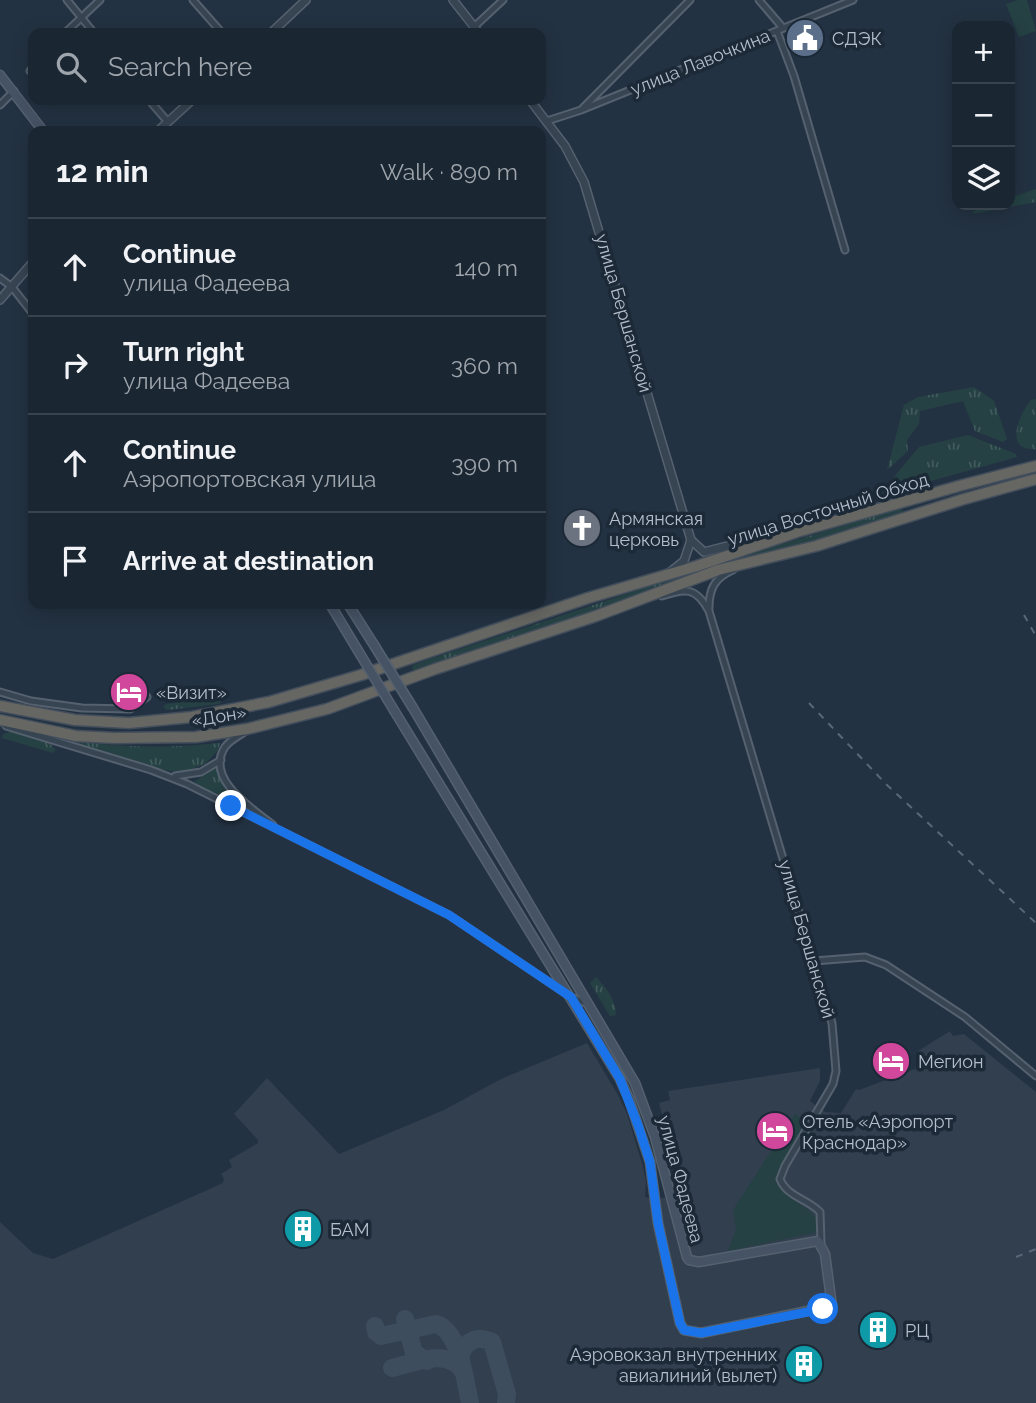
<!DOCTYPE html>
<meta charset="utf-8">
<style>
body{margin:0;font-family:Raleway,sans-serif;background:#232e3a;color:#f1f3f6}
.controls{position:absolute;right:21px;top:21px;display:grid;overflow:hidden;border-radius:14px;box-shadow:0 4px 18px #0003}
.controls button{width:63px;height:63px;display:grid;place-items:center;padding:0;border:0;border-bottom:2px solid #38434d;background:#1a2632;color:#f1f3f6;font:35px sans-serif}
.stop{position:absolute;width:21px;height:21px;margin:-16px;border:5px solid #1a73e8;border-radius:50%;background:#fff}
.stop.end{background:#1a73e8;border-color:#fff;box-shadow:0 2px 7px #0008}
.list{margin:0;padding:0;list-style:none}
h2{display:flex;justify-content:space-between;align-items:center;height:91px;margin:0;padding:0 28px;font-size:30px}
h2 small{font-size:23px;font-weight:400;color:#9fa5ac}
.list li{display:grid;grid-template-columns:46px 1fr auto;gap:21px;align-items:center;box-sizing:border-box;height:98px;padding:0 28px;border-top:2px solid #38434d}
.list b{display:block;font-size:26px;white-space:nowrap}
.list p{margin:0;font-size:23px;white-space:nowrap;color:#9fa5ac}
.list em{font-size:23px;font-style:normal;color:#9fa5ac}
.icon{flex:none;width:38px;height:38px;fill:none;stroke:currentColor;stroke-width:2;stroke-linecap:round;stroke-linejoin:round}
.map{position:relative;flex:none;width:1036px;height:1403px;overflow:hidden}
.search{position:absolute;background:#1a2632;box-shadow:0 4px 18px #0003;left:28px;top:28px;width:518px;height:77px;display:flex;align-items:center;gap:18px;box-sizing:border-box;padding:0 24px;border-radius:14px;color:#9fa5ac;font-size:26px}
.panel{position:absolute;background:#1a2632;box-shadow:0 4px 18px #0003;left:28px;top:126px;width:518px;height:483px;border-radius:14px}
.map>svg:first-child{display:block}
.airport{fill:#313f4f}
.grass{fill:url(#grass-tufts)}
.green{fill:#254143}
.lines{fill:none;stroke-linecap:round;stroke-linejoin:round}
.taxiway{stroke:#3e4d5e;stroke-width:18}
.minor-casing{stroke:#55616f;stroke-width:9}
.tertiary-casing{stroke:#55616f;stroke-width:10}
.secondary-casing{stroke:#55616f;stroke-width:11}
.trunk-casing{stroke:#424e5c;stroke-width:13}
.minor{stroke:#374452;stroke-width:5}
.tertiary{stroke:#374452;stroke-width:7}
.secondary{stroke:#455365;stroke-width:8}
.trunk{stroke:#666663;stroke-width:10}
.rail{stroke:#596879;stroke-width:2;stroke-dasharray:7 7;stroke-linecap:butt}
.secondary-bridge-casing{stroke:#55616f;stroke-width:11;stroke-linecap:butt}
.secondary-bridge{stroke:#455365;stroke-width:8}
.route{stroke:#1a73e8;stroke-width:9}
.labels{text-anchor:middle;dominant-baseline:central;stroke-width:7;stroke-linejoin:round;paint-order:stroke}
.poi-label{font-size:18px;fill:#b4becc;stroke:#1c2937;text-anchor:start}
.street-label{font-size:18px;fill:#b4becc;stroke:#1c2937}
</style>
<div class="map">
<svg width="1036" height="1403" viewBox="0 0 1036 1403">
<defs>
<pattern id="grass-tufts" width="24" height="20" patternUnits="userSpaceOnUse" patternTransform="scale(1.75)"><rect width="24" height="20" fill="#254143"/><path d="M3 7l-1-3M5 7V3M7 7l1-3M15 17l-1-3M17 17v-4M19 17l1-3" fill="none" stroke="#425b5d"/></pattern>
</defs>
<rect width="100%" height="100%" fill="#233242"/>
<!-- airport -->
<polygon class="airport" points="950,1031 953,1036 964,1034 1036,1092 1036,1403 0,1403 0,1222 33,1253 53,1259 223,1183 224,1179 221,1174 232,1167 229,1160 258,1143 258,1140 234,1114 267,1078 339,1154 444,1110 501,1079 587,1043 618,1095 627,1114 643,1167 646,1181 645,1197 656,1199 682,1194 659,1103 670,1100 668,1091 820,1068 820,1081 810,1101 825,1112 841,1113 856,1089 859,1090 923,1066 918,1051"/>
<!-- grass -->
<g class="grass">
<polygon points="1036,189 1036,202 972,214 974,211 993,205 1010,205 1010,198"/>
<polygon points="974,387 994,401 1007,439 1003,442 975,431 963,401 920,411 919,424 907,440 908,451 887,470 904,405 918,397"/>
<path d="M1036,399V449C1003,452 1019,414 1031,400Z"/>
<polygon points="968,435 1016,454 1017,457 884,494 883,490 919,447"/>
<polygon points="902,508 903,514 809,544 721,565 603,608 414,671 412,668 413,665 430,659 720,563"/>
<polygon points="219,697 222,700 219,704 167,710 163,707 166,704"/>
<polygon points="12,731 50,744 56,750 53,753 2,738 3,734"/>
<path d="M53,737C110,748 163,749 220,743L218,750L205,764L181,773L150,767Z"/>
<polygon points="217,767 223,785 233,804 191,784"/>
<path d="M596,977C607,989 615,998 616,1015L610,1016L590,983Z"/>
</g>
<!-- green -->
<g class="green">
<polygon points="1018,0 1027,0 1036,31 1019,37 1006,4"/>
<path d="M795,1114L807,1123C798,1139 786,1155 780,1172C770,1198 808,1201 817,1221C819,1225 818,1229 818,1232L728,1251L736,1229L733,1210Z"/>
</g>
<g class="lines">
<!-- taxiway -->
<g class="taxiway">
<polyline points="405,1319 414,1353 427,1361"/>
<path d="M375,1326L376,1332L381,1336L436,1324C460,1331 465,1381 470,1403"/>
<path d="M460,1362C461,1343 475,1334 492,1342L507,1394L506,1403"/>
<path d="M392,1368C414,1363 447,1348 462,1370"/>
</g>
<!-- minor casing -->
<g class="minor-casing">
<g id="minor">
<polyline points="67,0 94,33"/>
<polyline points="193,0 222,33"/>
<polyline points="759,0 783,28"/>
<polyline points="474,27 503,0"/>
<polyline points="777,31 794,76 845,250"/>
<polyline points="65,33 100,0"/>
<polyline points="30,71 33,67"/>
<polyline points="149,100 168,122"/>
<polyline points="0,105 14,91"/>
<polyline points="583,108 690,0"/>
<polyline points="547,121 581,110 853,0"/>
<polyline points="0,278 12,287 33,314"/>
<path d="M662,596C686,588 696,587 709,611L832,1023L836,1071L833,1084L785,1166L780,1179C787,1197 808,1199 820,1212L821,1243"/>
<path d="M709,608C709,588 715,578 733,570"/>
<polyline points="0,692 31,701 82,708 130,709 147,697"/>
<polyline points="6,726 151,770 187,784 449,915 571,997 588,1004"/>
<path d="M243,733C237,737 229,741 225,747C204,779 253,809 273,825"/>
<polyline points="175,776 201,772 221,760"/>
<polyline points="814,961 865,957 886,965 965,1017 1036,1076"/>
</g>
</g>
<!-- tertiary casing -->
<g class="tertiary-casing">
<g id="tertiary">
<polyline points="453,0 479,33"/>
<polyline points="271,33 306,0"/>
<polyline points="530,100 565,146 584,182 691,540 704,552 786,531 792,532"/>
<polyline points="158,131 192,100"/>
<polyline points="0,300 33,262"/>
<polyline points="669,573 684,561 691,540"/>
</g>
</g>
<!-- secondary casing -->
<g class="secondary-casing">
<g id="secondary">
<polyline points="0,75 43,131"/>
<polyline points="330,604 357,649"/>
<polyline points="348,604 374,645"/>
<polyline points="395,712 620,1079 629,1099 650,1162 658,1223 680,1323 684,1330 701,1333 832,1306 825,1254 818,1241 699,1262 689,1260 687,1257 655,1137 635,1083 413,708"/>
</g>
</g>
<!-- trunk casing -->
<g class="trunk-casing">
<g id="trunk">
<polyline points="0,706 75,720 129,723 192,717 269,702 361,675 588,598 697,566 797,532 959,486 1036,466"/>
<polyline points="0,720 76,736 115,738 196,737 247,729 327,709 435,669 596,616 718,570 816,546 964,499 1036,479"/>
</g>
</g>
<!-- minor -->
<use href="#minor" class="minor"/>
<!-- tertiary -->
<use href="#tertiary" class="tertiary"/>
<!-- secondary -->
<use href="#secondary" class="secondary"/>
<!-- trunk -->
<use href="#trunk" class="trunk"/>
<!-- rail -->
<g class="rail">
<polyline points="1024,615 1036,636"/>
<polyline points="809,703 886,784 1036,923"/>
<polyline points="1016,1257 1036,1249"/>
</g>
<!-- secondary-bridge casing -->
<g class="secondary-bridge-casing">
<g id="secondary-bridge">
<polyline points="374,645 413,708"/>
<polyline points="357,649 395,712"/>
</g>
</g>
<!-- secondary-bridge -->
<use href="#secondary-bridge" class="secondary-bridge"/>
</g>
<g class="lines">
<!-- route -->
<polyline class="route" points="231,806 449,915 571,997 620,1079 638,1125 650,1162 658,1223 680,1323 684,1330 701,1333 823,1309"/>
</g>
<!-- icons -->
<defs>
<g id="civic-disc" transform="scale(2.0125)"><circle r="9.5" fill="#5c6f8a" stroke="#1c2937"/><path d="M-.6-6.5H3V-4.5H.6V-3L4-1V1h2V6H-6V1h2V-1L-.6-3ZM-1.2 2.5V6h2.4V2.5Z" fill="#fff"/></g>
<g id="church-disc" transform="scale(2.0125)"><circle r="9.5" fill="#6b7280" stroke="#1c2937"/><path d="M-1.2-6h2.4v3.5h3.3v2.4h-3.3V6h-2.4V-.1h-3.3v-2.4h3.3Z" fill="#fff"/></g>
<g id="hotel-disc" transform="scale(2.0125)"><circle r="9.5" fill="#d1479c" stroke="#1c2937"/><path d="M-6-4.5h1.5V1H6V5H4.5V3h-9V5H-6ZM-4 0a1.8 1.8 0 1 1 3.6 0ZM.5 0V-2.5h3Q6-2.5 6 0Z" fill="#fff"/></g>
<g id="building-disc" transform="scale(2.0125)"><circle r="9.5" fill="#0f9aa8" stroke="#1c2937"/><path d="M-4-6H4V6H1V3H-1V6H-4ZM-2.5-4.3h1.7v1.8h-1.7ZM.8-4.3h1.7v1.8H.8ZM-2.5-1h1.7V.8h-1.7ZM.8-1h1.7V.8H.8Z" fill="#fff"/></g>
</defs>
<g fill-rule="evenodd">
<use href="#civic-disc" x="805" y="38"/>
<use href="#church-disc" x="582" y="528"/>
<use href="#hotel-disc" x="129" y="692"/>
<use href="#hotel-disc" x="891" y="1061"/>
<use href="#hotel-disc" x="775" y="1131"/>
<use href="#building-disc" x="303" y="1229"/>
<use href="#building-disc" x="878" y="1330"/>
<use href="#building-disc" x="804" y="1364"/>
</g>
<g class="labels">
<!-- poi labels -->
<g class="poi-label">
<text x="832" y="38">СДЭК</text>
<text x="609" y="518">Армянская<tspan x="609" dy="21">церковь</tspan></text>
<text x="156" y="692">«Визит»</text>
<text x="918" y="1061">Мегион</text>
<text x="802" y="1121">Отель «Аэропорт<tspan x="802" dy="21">Краснодар»</tspan></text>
<text x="330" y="1229">БАМ</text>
<text x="905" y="1330">РЦ</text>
<text x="777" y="1354" text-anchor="end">Аэровокзал внутренних<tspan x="777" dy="21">авиалиний (вылет)</tspan></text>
</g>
<!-- street labels -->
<g class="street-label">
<text transform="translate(700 62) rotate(-22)">улица Лавочкина</text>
<text transform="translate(624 313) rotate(74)">улица Бершанской</text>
<text transform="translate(828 509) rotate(-17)">улица Восточный Обход</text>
<text transform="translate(219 716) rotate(-9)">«Дон»</text>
<text transform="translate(807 939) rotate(74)">улица Бершанской</text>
<text transform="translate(681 1179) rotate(75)">улица Фадеева</text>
</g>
</g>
</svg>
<div class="controls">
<button>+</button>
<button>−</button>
<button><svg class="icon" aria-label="layers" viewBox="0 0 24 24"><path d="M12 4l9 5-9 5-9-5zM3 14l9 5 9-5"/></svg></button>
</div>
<div class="stop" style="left:823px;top:1309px"></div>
<div class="stop end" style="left:231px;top:806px"></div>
<div class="search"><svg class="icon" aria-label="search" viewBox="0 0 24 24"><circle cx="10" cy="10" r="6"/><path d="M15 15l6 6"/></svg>Search here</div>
<section class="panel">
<h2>12 min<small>Walk · 890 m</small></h2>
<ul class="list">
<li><svg class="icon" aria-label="ahead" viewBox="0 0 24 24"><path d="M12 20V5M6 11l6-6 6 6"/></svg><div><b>Continue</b><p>улица Фадеева</p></div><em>140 m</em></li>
<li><svg class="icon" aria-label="right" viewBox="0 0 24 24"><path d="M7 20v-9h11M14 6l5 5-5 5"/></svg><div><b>Turn right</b><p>улица Фадеева</p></div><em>360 m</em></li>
<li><svg class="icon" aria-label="ahead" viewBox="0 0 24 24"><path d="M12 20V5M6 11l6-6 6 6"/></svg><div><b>Continue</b><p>Аэропортовская улица</p></div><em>390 m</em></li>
<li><svg class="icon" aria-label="arrive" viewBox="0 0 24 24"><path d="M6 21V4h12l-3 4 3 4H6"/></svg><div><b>Arrive at destination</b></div></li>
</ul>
</section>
</div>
